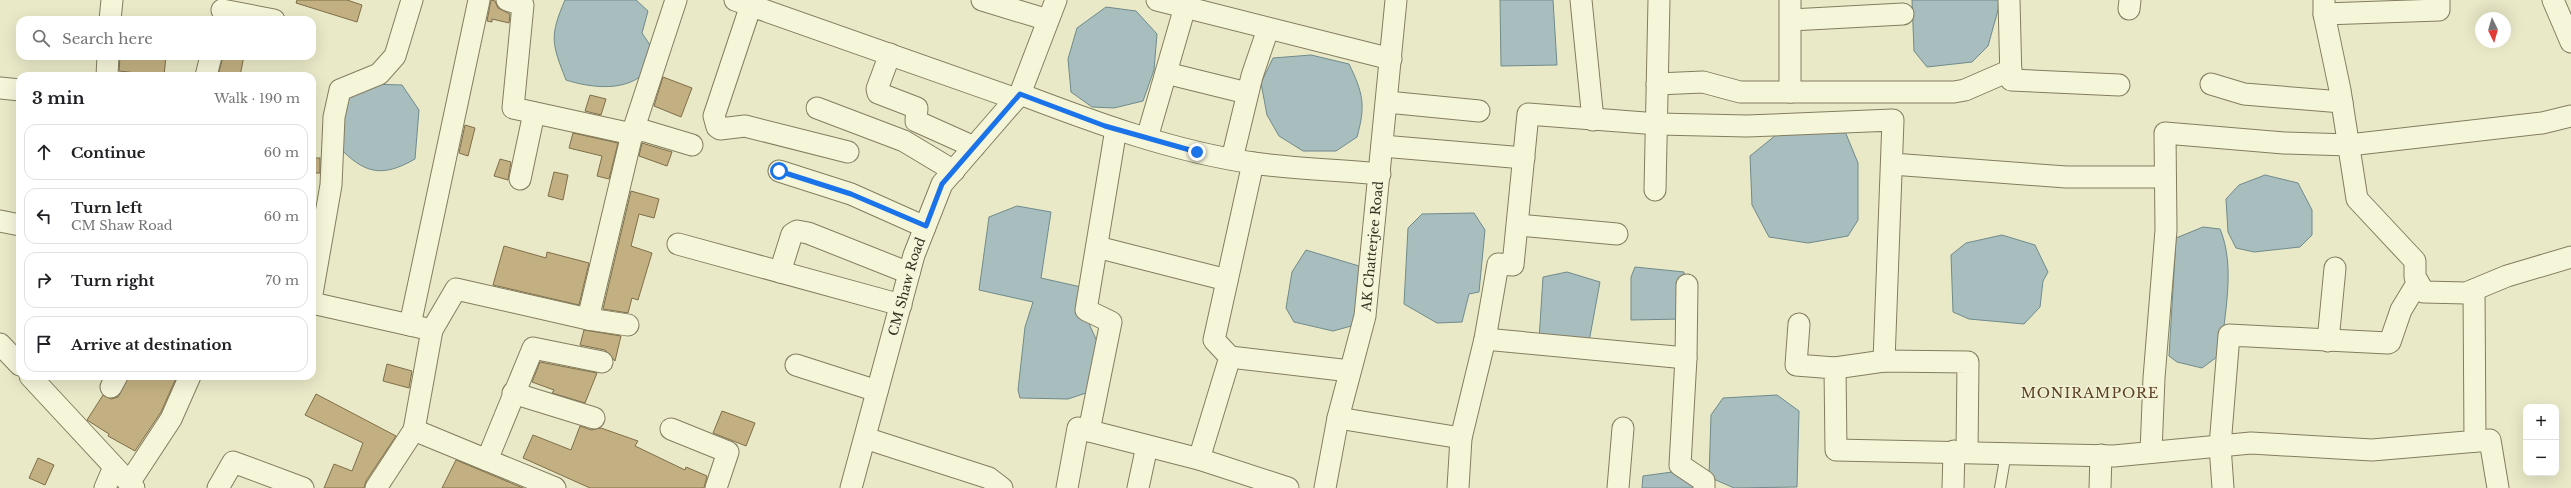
<!DOCTYPE html>
<meta charset="utf-8">
<style>
body{margin:0;font-family:"Libre Baskerville",serif;background:#f6f6f6;color:#202124}
.controls{position:absolute;right:12px;bottom:12px;display:grid;overflow:hidden;border-radius:8px;box-shadow:0 4px 16px #0002}
.controls button{width:36px;height:36px;display:grid;place-items:center;padding:0;border:0;border-bottom:1px solid #e0e0e0;background:#fff;color:#202124;font:20px sans-serif}
.compass{position:absolute;left:2475px;top:12px;width:36px;height:36px;border-radius:50%;background:#fff;box-shadow:0 4px 16px #0002;rotate:175deg}
.stop{position:absolute;width:12px;height:12px;margin:-9px;border:3px solid #1a73e8;border-radius:50%;background:#fff}
.stop.end{background:#1a73e8;border-color:#fff;box-shadow:0 1px 4px #0008}
.list{margin:0;padding:0;list-style:none}
h2{display:flex;justify-content:space-between;align-items:center;height:52px;margin:0;padding:0 16px;font-size:17px}
h2 small{font-size:13px;font-weight:400;color:#757577}
.list li{display:grid;grid-template-columns:26px 1fr auto;gap:12px;align-items:center;box-sizing:border-box;height:56px;margin:0 8px 8px;padding:0 8px;border:1px solid #e0e0e0;border-radius:12px}
.list b{display:block;font-size:15px;white-space:nowrap}
.list p{margin:0;font-size:13px;white-space:nowrap;color:#757577}
.list em{font-size:13px;font-style:normal;color:#757577}
.icon{flex:none;width:22px;height:22px;fill:none;stroke:currentColor;stroke-width:2;stroke-linecap:round;stroke-linejoin:round}
.map{position:relative;flex:none;width:2571px;height:488px;overflow:hidden}
.search{position:absolute;background:#fff;box-shadow:0 4px 16px #0002;left:16px;top:16px;width:300px;height:44px;display:flex;align-items:center;gap:10px;box-sizing:border-box;padding:0 14px;border-radius:12px;color:#757577;font-size:15px}
.panel{position:absolute;background:#fff;box-shadow:0 4px 16px #0002;left:16px;top:72px;width:300px;height:308px;border-radius:12px}
.map>svg:first-child{display:block}
.water{fill:#a8bebe;stroke:#708a8b}
.building{fill:#c3b082;stroke:#7f6e48}
.lines{fill:none;stroke-linecap:round;stroke-linejoin:round}
.service-casing{stroke:#837d5f;stroke-width:12}
.minor-casing{stroke:#837d5f;stroke-width:23}
.service{stroke:#f5f5da;stroke-width:10}
.minor{stroke:#f5f5da;stroke-width:21}
.route{stroke:#1a73e8;stroke-width:5}
.labels{text-anchor:middle;dominant-baseline:central;stroke-width:3;stroke-linejoin:round;paint-order:stroke}
.street-label{font-size:13px;fill:#353121;stroke:#f1f1d7}
.neighbourhood-label{font-size:14px;letter-spacing:1px;fill:#5d4125;stroke:#f1f1d7}
</style>
<div class="map">
<svg width="2571" height="488" viewBox="0 0 2571 488">
<rect width="100%" height="100%" fill="#e9e9c8"/>
<!-- water -->
<g class="water">
<path d="M565,0H636L648,11L642,33L654,51C652,56 651,65 648,69C629,93 591,88 566,80C552,44 549,37 565,0Z"/>
<polygon points="1500,0 1553,0 1557,65 1501,66"/>
<polygon points="1912,0 1999,0 1998,10 1988,46 1972,62 1927,67 1914,51"/>
<polygon points="1106,7 1136,11 1157,34 1154,70 1143,101 1114,108 1092,107 1071,92 1068,59 1077,28"/>
<path d="M1311,55L1349,64C1363,93 1366,105 1357,137L1336,151H1303L1279,136L1267,115L1261,83L1273,58Z"/>
<path d="M371,84L402,85L419,110L415,159C382,178 364,174 338,146L347,95Z"/>
<polygon points="1786,127 1844,129 1858,163 1858,220 1848,236 1808,243 1769,237 1752,205 1750,156"/>
<polygon points="2265,175 2298,183 2312,210 2312,235 2300,247 2254,252 2236,248 2228,232 2226,199 2239,185"/>
<polygon points="1017,206 1051,212 1041,278 1081,287 1090,326 1101,350 1095,390 1068,399 1020,398 1018,390 1025,327 1033,302 979,290 989,217"/>
<polygon points="1474,213 1485,230 1479,292 1469,294 1462,322 1437,323 1404,304 1408,228 1422,214"/>
<path d="M2203,227L2220,229C2236,267 2224,314 2221,354L2202,368L2177,362L2169,356L2176,238Z"/>
<polygon points="2002,235 2035,245 2048,272 2043,281 2040,307 2024,324 1969,319 1953,312 1951,255 1966,243"/>
<polygon points="1306,250 1359,266 1355,325 1333,331 1294,322 1286,308 1292,272"/>
<polygon points="1635,267 1684,272 1683,319 1631,320 1631,277"/>
<polygon points="1567,272 1600,282 1588,347 1539,340 1543,277"/>
<polygon points="1777,395 1799,411 1797,487 1734,488 1709,477 1711,415 1723,398"/>
<polygon points="1672,472 1696,480 1695,488 1642,488 1643,476"/>
</g>
<!-- building -->
<g class="building">
<polygon points="297,0 347,0 362,5 357,22 296,3"/>
<polygon points="491,0 495,1 498,8 510,14 509,23 492,19 492,22 487,21"/>
<polygon points="120,56 166,56 164,76 119,71"/>
<polygon points="223,56 244,56 240,76 218,76"/>
<polygon points="663,77 692,88 681,117 654,106"/>
<polygon points="590,95 606,99 601,115 585,111"/>
<polygon points="465,125 475,128 468,156 459,153"/>
<polygon points="573,133 618,143 609,179 597,176 602,156 569,148"/>
<polygon points="642,143 672,152 667,166 639,156"/>
<rect x="312" y="158" width="8" height="15"/>
<polygon points="500,159 511,162 508,180 494,176"/>
<polygon points="554,172 568,175 563,200 548,196"/>
<polygon points="631,191 659,199 654,218 639,214 631,246 652,253 638,300 632,298 628,313 603,309"/>
<polygon points="504,246 546,258 547,252 589,263 579,305 493,285"/>
<polygon points="584,330 621,336 615,361 605,350 580,345"/>
<polygon points="540,362 597,373 585,403 552,393 554,390 532,382"/>
<polygon points="387,364 412,371 409,388 383,381"/>
<polygon points="129,376 177,376 161,412 135,451 108,436 109,434 87,420 103,395 111,399 118,397"/>
<polygon points="316,394 396,436 366,481 364,488 324,488 334,464 352,471 363,443 305,415"/>
<polygon points="722,411 755,423 746,446 713,433"/>
<polygon points="580,426 591,430 601,428 638,441 635,446 685,470 686,467 707,476 704,488 590,488 523,458 533,435 571,450"/>
<polygon points="38,458 54,465 45,485 29,478"/>
<polygon points="456,460 523,488 442,488"/>
</g>
<g class="lines">
<!-- service casing -->
<g class="service-casing">
<polyline id="service" points="2000,488 2006,453"/>
</g>
<!-- minor casing -->
<g class="minor-casing">
<g id="minor">
<polyline points="507,0 523,5 513,108 632,134 642,130 692,145"/>
<polyline points="735,0 1016,99"/>
<polyline points="982,0 1048,20"/>
<polyline points="1157,0 1391,59"/>
<polyline points="1581,0 1593,120"/>
<polyline points="1790,0 1790,92"/>
<polyline points="2009,0 2011,80 2119,85"/>
<polyline points="2324,0 2324,14 2340,90 2357,199 2415,261 2415,277 2424,292 2466,293 2507,276 2571,257"/>
<polyline points="2553,0 2571,42"/>
<polyline points="751,5 714,116 717,127 720,129 745,126 848,152"/>
<polyline points="2129,9 2130,0"/>
<polyline points="222,10 274,20"/>
<polyline points="2324,14 2439,10 2439,0"/>
<polyline points="110,20 112,0"/>
<polyline points="1791,20 1903,14"/>
<polyline points="890,54 877,89 878,93 917,108 916,121 974,147"/>
<polyline points="1166,73 1247,93"/>
<polyline points="107,76 108,56"/>
<polyline points="206,76 211,56"/>
<polyline points="1657,84 1703,82 1740,92 1954,92 1965,90 2011,70"/>
<polyline points="2211,84 2244,94 2342,102"/>
<polyline points="0,88 20,90"/>
<path d="M1020,94C1096,123 1172,151 1253,163C1294,169 1338,170 1380,174"/>
<polyline points="1387,102 1479,111"/>
<polyline points="817,108 904,141 954,171"/>
<polyline points="1147,138 1185,7"/>
<polyline points="1382,146 1524,158"/>
<polyline points="1232,159 1252,76 1268,29"/>
<polyline points="1892,164 2066,177 2165,177"/>
<polyline points="779,171 851,194 925,227"/>
<polyline points="520,179 534,113"/>
<polyline points="1655,190 1659,0"/>
<polyline points="0,221 20,225"/>
<polyline points="1518,225 1617,234"/>
<polyline points="678,244 901,305"/>
<polyline points="1097,247 1227,280"/>
<polyline points="780,272 792,234 797,231 808,233 909,273"/>
<polyline points="1687,285 1686,358 1680,465 1704,481 1704,488"/>
<polyline points="2474,290 2475,441"/>
<polyline points="312,294 331,185 334,117 340,90 379,74 395,56 412,0"/>
<polyline points="312,303 432,330 414,430 555,488"/>
<polyline points="588,319 632,134 676,0"/>
<polyline points="1799,324 1796,365 1835,368 1836,450 2114,456 2251,443 2372,450 2490,440 2498,488"/>
<polyline points="410,325 479,0"/>
<polyline points="432,330 456,289 588,319 628,325"/>
<polyline points="1485,339 1686,358"/>
<polyline points="2328,341 2335,268"/>
<polyline points="0,344 20,365"/>
<polyline points="1230,357 1350,371"/>
<polyline points="796,365 877,391"/>
<polyline points="1835,368 1884,361 1968,362 1967,452"/>
<polyline points="30,376 134,488"/>
<polyline points="111,387 117,376"/>
<polyline points="513,393 594,418"/>
<polyline points="1338,418 1461,438"/>
<polyline points="671,429 728,452 716,488"/>
<polyline points="1089,431 1111,322 1086,310 1116,129"/>
<polyline points="865,438 989,478 1002,488"/>
<polyline points="2151,452 2154,378 2166,230 2165,133 2284,143 2349,145 2542,123 2571,116"/>
<polyline points="1199,459 1230,357 1214,340 1253,163"/>
<polyline points="487,460 533,348 602,362"/>
<polyline points="129,483 171,419 190,376"/>
<polyline points="105,488 114,467"/>
<polyline points="218,488 233,462 303,488"/>
<polyline points="376,488 414,430"/>
<path id="s1" d="M851,488L914,255L942,184L1020,94L1056,0"/>
<polyline points="1067,488 1078,428 1199,459 1288,488"/>
<polyline points="1138,488 1147,446"/>
<path id="s2" d="M1325,488L1338,418L1365,316L1396,0"/>
<polyline points="1458,488 1461,438 1485,339 1498,264 1513,265 1528,114 1658,124 1747,126 1893,120 1884,361"/>
<polyline points="1618,488 1623,428"/>
<polyline points="1953,488 1954,451"/>
<polyline points="2100,488 2101,455"/>
<polyline points="2223,488 2220,446 2229,335 2388,343 2390,342 2401,310 2418,282"/>
</g>
</g>
<!-- service -->
<use href="#service" class="service"/>
<!-- minor -->
<use href="#minor" class="minor"/>
</g>
<g class="lines">
<!-- route -->
<polyline class="route" points="779,171 851,194 926,226 942,184 1020,94 1105,126 1197,152"/>
</g>
<g class="labels">
<!-- street labels -->
<g class="street-label">
<text stroke="none"><textPath href="#s2" startOffset="247">AK Chatterjee Road</textPath></text>
<text stroke="none"><textPath href="#s1" startOffset="209">CM Shaw Road</textPath></text>
</g>
<!-- neighbourhood labels -->
<g class="neighbourhood-label">
<text x="2090" y="393">MONIRAMPORE</text>
</g>
</g>
</svg>
<div class="controls">
<button>+</button>
<button>−</button>
</div>
<svg class="compass" viewBox="-18 -18 36 36"><path d="M0-13l5 13h-10z" fill="#e53935"/><path d="M0 13l5-13h-10z" fill="#757577"/></svg>
<div class="stop" style="left:779px;top:171px"></div>
<div class="stop end" style="left:1197px;top:152px"></div>
<div class="search"><svg class="icon" aria-label="search" viewBox="0 0 24 24"><circle cx="10" cy="10" r="6"/><path d="M15 15l6 6"/></svg>Search here</div>
<section class="panel">
<h2>3 min<small>Walk · 190 m</small></h2>
<ul class="list">
<li><svg class="icon" aria-label="ahead" viewBox="0 0 24 24"><path d="M12 20V5M6 11l6-6 6 6"/></svg><div><b>Continue</b></div><em>60 m</em></li>
<li><svg class="icon" aria-label="left" viewBox="0 0 24 24"><path d="M17 20v-9H6M10 6l-5 5 5 5"/></svg><div><b>Turn left</b><p>CM Shaw Road</p></div><em>60 m</em></li>
<li><svg class="icon" aria-label="right" viewBox="0 0 24 24"><path d="M7 20v-9h11M14 6l5 5-5 5"/></svg><div><b>Turn right</b></div><em>70 m</em></li>
<li><svg class="icon" aria-label="arrive" viewBox="0 0 24 24"><path d="M6 21V4h12l-3 4 3 4H6"/></svg><div><b>Arrive at destination</b></div></li>
</ul>
</section>
</div>
